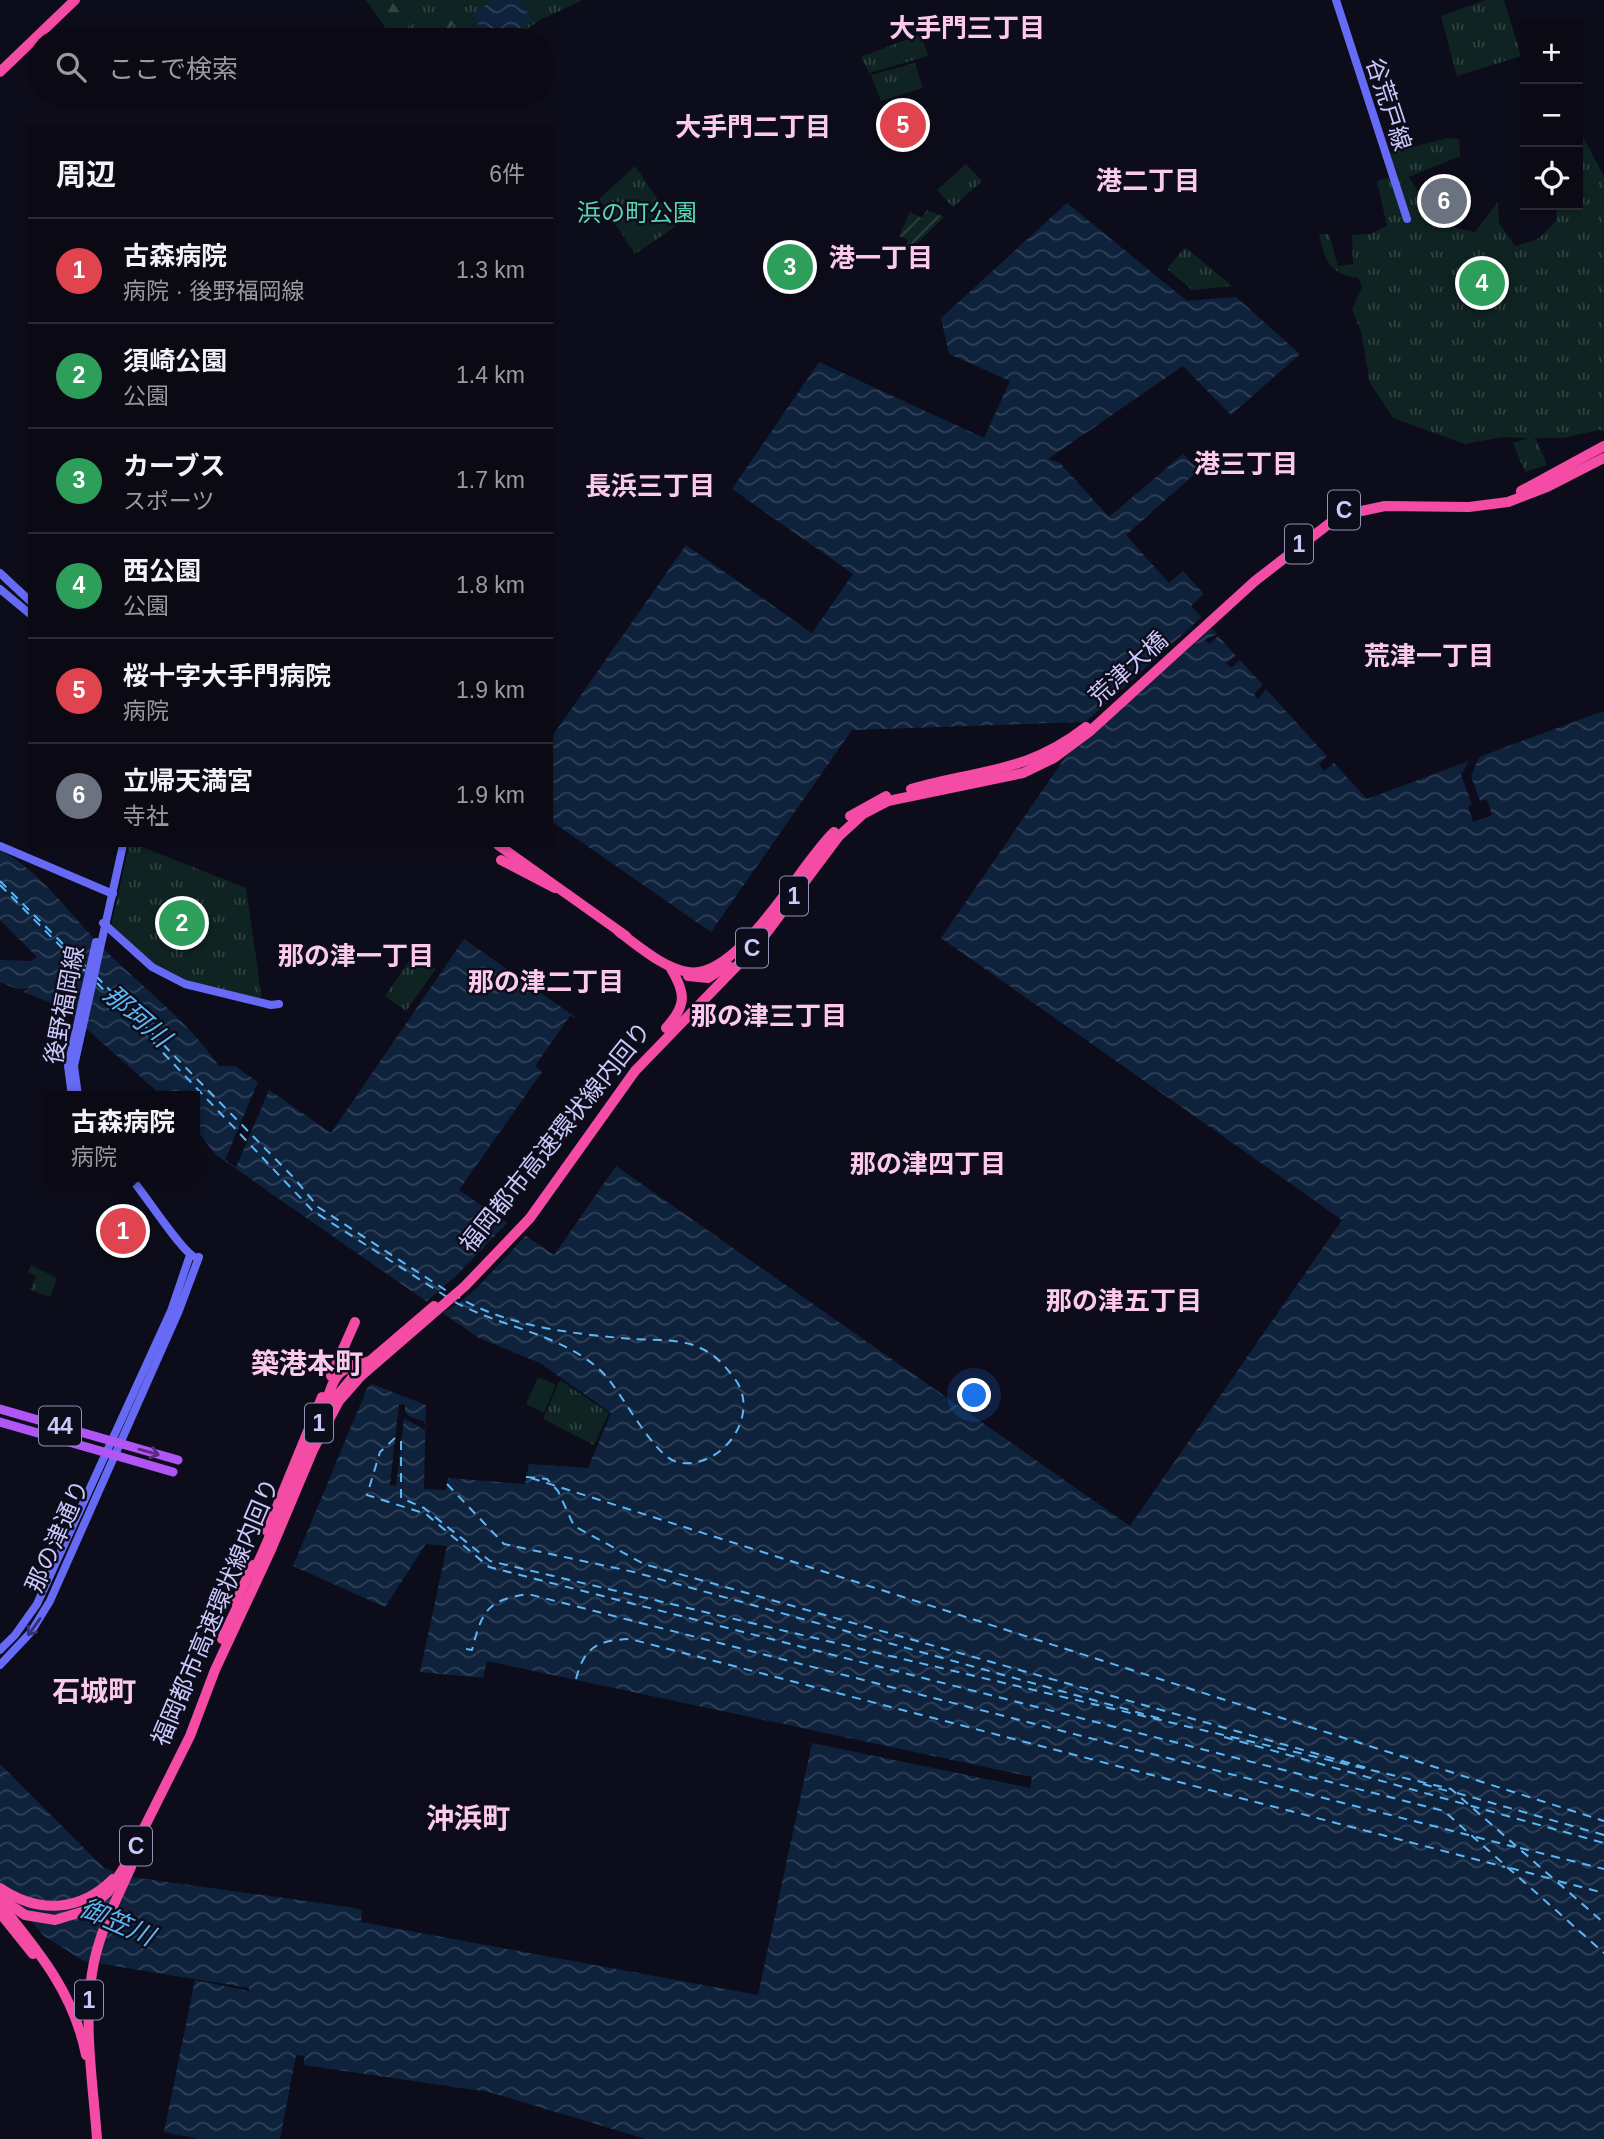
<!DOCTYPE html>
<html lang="ja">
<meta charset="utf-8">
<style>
body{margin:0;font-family:Arial,"Noto Sans JP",sans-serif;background:#181722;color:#f1f3f6}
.controls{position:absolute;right:21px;top:21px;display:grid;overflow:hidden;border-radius:0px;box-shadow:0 2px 5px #0004}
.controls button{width:63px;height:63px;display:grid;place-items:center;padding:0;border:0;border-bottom:2px solid #2a2a34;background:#0a0914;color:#f1f3f6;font:35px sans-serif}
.you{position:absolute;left:975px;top:1396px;width:24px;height:24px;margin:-18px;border:5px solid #fff;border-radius:50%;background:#1a73e8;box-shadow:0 0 0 10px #1a73e833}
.badge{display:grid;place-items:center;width:46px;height:46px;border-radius:50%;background:#0f766e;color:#fff;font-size:23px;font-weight:700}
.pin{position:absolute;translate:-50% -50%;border:4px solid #fff;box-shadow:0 2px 7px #0006}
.popup{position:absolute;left:46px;top:1091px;width:154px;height:91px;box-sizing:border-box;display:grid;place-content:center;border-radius:0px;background:#0a0914;filter:drop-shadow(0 2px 5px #0005);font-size:23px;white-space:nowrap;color:#999aa0}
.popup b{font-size:26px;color:#f1f3f6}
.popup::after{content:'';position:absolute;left:50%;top:100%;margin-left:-14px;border:14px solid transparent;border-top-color:#0a0914}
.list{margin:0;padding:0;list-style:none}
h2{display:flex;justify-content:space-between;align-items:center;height:91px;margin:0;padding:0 28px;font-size:30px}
h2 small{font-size:23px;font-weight:400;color:#999aa0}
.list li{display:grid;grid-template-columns:46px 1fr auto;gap:21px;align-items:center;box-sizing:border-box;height:105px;padding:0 28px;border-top:2px solid #2a2a34}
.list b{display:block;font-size:26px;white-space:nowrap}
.list p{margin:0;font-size:23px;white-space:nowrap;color:#999aa0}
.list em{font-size:23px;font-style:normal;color:#999aa0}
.icon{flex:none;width:38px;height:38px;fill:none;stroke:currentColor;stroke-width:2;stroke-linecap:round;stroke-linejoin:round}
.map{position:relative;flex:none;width:1604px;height:2139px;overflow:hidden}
.search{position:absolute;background:#0a0914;box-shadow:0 2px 5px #0004;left:28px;top:28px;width:525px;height:77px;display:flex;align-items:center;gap:18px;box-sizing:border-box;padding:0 24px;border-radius:38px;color:#999aa0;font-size:26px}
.panel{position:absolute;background:#0a0914;box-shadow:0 2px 5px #0004;left:28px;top:126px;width:525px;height:721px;border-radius:0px}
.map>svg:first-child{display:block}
.grass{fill:url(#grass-tufts)}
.forest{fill:url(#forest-firs)}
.garden{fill:url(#garden-furrows)}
.pitch{fill:#0f2422}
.water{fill:url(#water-waves)}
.pier{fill:#0d0c1a}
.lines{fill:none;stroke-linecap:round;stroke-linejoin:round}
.ferry{stroke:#5db7f5;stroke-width:2;stroke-dasharray:9 7;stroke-linecap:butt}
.secondary{stroke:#666af5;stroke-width:8}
.primary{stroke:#b156f4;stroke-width:9}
.highway{stroke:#f44ba5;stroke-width:10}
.highway-bridge{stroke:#f44ba5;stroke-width:10}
.oneway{stroke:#572d7c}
.oneway2{stroke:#313272}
.labels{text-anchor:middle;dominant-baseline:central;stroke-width:5;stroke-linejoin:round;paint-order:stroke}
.shield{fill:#0d0c1a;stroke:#9390b8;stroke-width:2}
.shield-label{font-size:23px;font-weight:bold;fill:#ccc8fc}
.street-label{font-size:24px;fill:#ccc8fc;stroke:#0d0c1a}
.park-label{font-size:24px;fill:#5bd5b0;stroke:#0d0c1a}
.neighbourhood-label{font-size:26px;font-weight:bold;fill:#fccaec;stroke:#0d0c1a}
.water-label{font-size:26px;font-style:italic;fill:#5db7f5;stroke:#0d0c1a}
.quarter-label{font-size:28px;font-weight:bold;fill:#fccaec;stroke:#0d0c1a}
</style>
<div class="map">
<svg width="1604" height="2139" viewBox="0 0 1604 2139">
<defs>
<pattern id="grass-tufts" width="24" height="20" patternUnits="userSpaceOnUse" patternTransform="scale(1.75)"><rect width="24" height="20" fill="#0f2422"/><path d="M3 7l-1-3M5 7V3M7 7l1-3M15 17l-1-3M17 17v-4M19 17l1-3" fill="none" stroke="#314243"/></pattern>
<pattern id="forest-firs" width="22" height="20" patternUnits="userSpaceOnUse" patternTransform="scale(1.75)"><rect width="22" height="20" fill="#0f2422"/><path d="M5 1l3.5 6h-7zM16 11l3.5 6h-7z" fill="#314243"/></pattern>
<pattern id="garden-furrows" width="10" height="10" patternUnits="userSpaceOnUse" patternTransform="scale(1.75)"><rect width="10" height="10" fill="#0f2422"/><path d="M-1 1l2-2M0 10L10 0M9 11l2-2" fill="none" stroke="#314243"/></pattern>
<pattern id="water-waves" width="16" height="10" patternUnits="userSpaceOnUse" patternTransform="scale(1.75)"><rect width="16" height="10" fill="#0e223c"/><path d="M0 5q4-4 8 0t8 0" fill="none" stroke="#304159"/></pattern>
</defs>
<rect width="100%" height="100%" fill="#0d0c1a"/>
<!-- grass -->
<g class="grass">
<polygon points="366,0 583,0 540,20 511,40 394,40"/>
<polygon points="1486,0 1504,0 1521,56 1457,76 1441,16"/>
<polygon points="921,34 928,56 869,73 861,57"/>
<polygon points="915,63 923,88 881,101 871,75"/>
<path d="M1578,128L1604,176V431L1599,430L1563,438H1531L1536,439L1547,465L1525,472L1513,443L1528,438L1503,437L1465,444L1393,418L1370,383L1361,332L1352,309L1362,287L1358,278C1329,274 1325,261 1319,234H1329L1338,266L1353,264L1352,235L1371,234L1387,226L1377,181L1391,177L1383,155L1447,138L1459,139L1460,156L1409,177L1439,225L1475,232L1498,202L1499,223L1515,246L1538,239L1557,220L1556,205H1578Z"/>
<polygon points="966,164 982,181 953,207 937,190"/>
<polygon points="635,166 676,226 635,254 599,199"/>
<polygon points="1185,247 1232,286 1192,290 1167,269"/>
<polygon points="129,845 137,845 246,888 262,1001 186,981 153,965 111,926"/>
<polygon points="414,954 436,969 406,1011 385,996"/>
<polygon points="31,1265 57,1278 50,1297 30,1290 36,1276 28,1272"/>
<polygon points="560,1380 609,1413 594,1445 543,1419"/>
</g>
<!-- forest -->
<polygon class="forest" points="374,0 391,0 418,38 449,17 454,24 431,40 401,40"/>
<!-- garden -->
<polygon class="garden" points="927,210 944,217 910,250 905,248 908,240 899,236 910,212 922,218"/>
<!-- pitch -->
<g class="pitch">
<polygon points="651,204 665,224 638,243 624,223"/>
<polygon points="538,1377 556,1385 544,1413 526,1404"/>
</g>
<!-- water -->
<g class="water">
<polygon points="492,0 519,0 532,19 503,40 488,40 473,15"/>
<path d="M1067,203L1187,301L1236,297L1300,354L1231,415L1183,366L1048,459L1060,463L1109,517L1183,454L1199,470L1126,535L1169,583L1183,571L1204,594L1191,606L1217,634L1205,640L1210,644L1218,636L1236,656L1226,663L1231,668L1240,660L1263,685L1254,694L1258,699L1266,689L1327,756L1319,764L1324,771L1334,763L1367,799L1469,761L1461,775L1472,805L1468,807L1473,822L1492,815L1487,799L1480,801L1471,776L1479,757L1603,711L1604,714V2139H646L489,2092L303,2065L305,2056L296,2055L280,2139H199L164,2132L195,1980L249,1991V1988L84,1961L44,1936L0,1884V1764L104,1868L132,1877L349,1907L362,1910L361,1922L758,1995L812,1743L1030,1788L1032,1777L487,1661L483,1678L420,1672L447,1546L426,1544L385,1607L293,1566L368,1386L372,1384L426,1405L424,1489L446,1490L448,1478L525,1484L529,1464L588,1468L611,1413L540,1363L479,1338L216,1155L195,1128V1096H162L62,1007L23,992L31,988L17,989L0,982V960L31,961L37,957L0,920V850C42,872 72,917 105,950C145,990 186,1019 219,1066H235L331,1133L464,939L578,1019L570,1016L535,1066L542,1072L459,1190L554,1255L616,1166L1130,1526L1342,1220L941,938L1086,727L1082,722L852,730L711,932L551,821V738L686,545L812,633L853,574L732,489L819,362L984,438L1010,381L949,354L941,318Z"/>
</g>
<!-- pier -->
<g class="pier">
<polygon points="1204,615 1214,626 1082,744 1059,760 1081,726"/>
<polygon points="258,1082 269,1090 236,1167 225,1160"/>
<polygon points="510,1220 528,1233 478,1287 458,1304 439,1314 424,1304 456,1276"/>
<polygon points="399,1404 405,1405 405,1412 409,1416 425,1422 425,1430 404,1418 396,1486 390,1485"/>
</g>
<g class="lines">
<!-- ferry -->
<g class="ferry">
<polyline points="0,881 87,968"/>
<polyline points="0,885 85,971"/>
<polyline points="96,976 295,1179 318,1207 450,1293"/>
<polyline points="97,983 313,1211 447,1297"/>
<path d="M455,1302C502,1328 564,1334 603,1373C622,1392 653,1456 677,1462C720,1472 762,1416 735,1379C722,1362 712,1351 690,1344C673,1339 650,1340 632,1339C575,1334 508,1327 458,1297"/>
<polyline points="395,1438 380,1452 367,1495 426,1514 489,1567 1444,1811 1604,1953"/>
<polyline points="401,1441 401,1498 424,1508 490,1561 1451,1789 1604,1923"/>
<polyline points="526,1477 547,1479 558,1491 574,1526 644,1564 1367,1768"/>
<polyline points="531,1478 1604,1821"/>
<polyline points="447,1484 504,1544 634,1572 1165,1720"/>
<path d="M466,1649L472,1650C482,1611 487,1600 528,1594L1515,1847"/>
<path d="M576,1679C584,1647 598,1640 630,1639L1505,1867"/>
<polyline points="1224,1737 1604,1843"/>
<polyline points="1423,1784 1451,1792"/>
<polyline points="1457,1793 1604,1835"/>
<polyline points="1520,1848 1604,1869"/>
<polyline points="1510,1868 1552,1879"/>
<polyline points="1558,1881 1604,1893"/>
</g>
<!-- secondary -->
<g class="secondary">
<polyline points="1336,0 1407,219"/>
<polyline points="0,573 30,601"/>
<polyline points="0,589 30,614"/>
<polyline points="0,846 113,894"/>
<polyline points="103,923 152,967 185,984 271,1005 279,1004"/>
<polyline points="72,1096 68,1066 96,942"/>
<polyline points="78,1096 74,1066 123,845"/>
<path d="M130,1177C144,1193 180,1249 193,1256"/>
<polyline points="0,1650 15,1635 37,1604 171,1311 190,1255"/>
<polyline points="0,1665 31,1632 50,1601 178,1313 199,1257"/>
</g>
<!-- primary -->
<g class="primary">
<polyline points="0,1409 178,1460"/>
<polyline points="0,1422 173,1472"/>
</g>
<!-- highway -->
<g class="highway">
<polyline points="0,72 75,0"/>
<polyline points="1521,491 1604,446"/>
<path d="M911,789C979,769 1026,774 1086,727"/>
<polyline points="850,816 886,796"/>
<polyline points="498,845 508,852"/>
<polyline points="501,860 555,888"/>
<path d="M619,932C639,946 663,968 688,972C739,980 800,864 834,832"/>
<polyline points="688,976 708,978 728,965"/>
<path d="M666,1028C687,1005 686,993 670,967"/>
<polyline points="331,1376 355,1322"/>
<path d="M324,1410C334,1377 335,1367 371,1361"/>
<polyline points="267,1531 322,1397"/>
<polyline points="236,1602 253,1565"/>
<polyline points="222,1639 241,1599"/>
<path d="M0,1888C38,1914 80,1912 113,1879"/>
<polyline points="0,1898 25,1915 55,1920 88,1910 108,1892 125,1866 190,1736 215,1670 270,1552 313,1450 339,1401 361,1376 465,1286 530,1218 635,1071 759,943 839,836 863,814 888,801 1023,773 1054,758 1089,732 1255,581 1330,523 1352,513 1385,506 1469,507 1508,502 1547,487 1604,458"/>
<path d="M2,1906C40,1953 74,1994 86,2055"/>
<polyline points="0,1913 33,1954"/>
<path d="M97,2139C93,2081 82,2020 94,1962C101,1929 117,1898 131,1867"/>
</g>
<!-- highway-bridge -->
<g class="highway-bridge">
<polyline points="508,852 626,936"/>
<polyline points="253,1574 326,1409 357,1372 434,1306"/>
</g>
</g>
<!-- one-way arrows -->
<defs><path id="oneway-shaft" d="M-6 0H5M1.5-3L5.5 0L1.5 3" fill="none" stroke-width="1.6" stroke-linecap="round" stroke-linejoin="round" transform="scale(1.75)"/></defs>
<use class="oneway" href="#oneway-shaft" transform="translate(149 1452) rotate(16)"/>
<use class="oneway2" href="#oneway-shaft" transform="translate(34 1627) rotate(126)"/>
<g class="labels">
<!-- shield labels -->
<g class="shield">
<rect x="1328" y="490.5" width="32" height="39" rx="5"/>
<rect x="1285" y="524.5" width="28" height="39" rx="5"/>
<rect x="780" y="876.5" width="28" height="39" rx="5"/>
<rect x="736" y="928.5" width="32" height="39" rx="5"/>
<rect x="305" y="1403.5" width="28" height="39" rx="5"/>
<rect x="39" y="1406.5" width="42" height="39" rx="5"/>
<rect x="120" y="1826.5" width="32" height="39" rx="5"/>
<rect x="75" y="1980.5" width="28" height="39" rx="5"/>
</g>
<g class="shield-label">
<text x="1344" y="510">C</text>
<text x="1299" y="544">1</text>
<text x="794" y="896">1</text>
<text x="752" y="948">C</text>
<text x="319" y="1423">1</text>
<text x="60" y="1426">44</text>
<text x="136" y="1846">C</text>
<text x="89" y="2000">1</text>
</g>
<!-- street labels -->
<g class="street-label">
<text transform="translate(1389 104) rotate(72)">谷荒戸線</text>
<text transform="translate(1128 668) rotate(-42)">荒津大橋</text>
<text transform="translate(64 1005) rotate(-79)">後野福岡線</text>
<text transform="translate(555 1137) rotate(-51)">福岡都市高速環状線内回り</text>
<text transform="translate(57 1536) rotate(-66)">那の津通り</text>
<text transform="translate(215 1612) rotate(-67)">福岡都市高速環状線内回り</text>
</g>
<!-- park labels -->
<g class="park-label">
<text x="637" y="212">浜の町公園</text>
</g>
<!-- neighbourhood labels -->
<g class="neighbourhood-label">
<text x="967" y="28">大手門三丁目</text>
<text x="753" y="127">大手門二丁目</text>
<text x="1148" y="181">港二丁目</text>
<text x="881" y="258">港一丁目</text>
<text x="1246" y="464">港三丁目</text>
<text x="650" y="486">長浜三丁目</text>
<text x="1429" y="656">荒津一丁目</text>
<text x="356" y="956">那の津一丁目</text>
<text x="546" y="982">那の津二丁目</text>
<text x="769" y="1016">那の津三丁目</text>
<text x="928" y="1164">那の津四丁目</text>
<text x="1124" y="1301">那の津五丁目</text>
</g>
<!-- water labels -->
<g class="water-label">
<text transform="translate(137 1016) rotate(41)">那珂川</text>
<text transform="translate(117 1922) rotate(24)">御笠川</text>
</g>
<!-- quarter labels -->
<g class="quarter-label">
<text x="307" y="1363">築港本町</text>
<text x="94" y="1691">石城町</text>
<text x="468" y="1818">沖浜町</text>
</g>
</g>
</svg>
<div class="controls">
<button>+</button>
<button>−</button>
<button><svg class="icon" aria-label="locate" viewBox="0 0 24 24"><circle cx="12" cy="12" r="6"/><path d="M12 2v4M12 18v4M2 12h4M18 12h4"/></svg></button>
</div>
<div class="you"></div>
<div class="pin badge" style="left:123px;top:1231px;background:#e0444e">1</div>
<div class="popup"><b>古森病院</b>病院</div>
<div class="pin badge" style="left:182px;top:923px;background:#2e9e5b">2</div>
<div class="pin badge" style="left:790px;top:267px;background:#2e9e5b">3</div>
<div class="pin badge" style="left:1482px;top:283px;background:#2e9e5b">4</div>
<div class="pin badge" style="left:903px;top:125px;background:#e0444e">5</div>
<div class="pin badge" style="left:1444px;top:201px;background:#6b7280">6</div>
<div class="search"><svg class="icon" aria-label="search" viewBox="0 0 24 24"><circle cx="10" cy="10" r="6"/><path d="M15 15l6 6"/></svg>ここで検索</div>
<section class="panel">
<h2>周辺<small>6件</small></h2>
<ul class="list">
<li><span class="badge" style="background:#e0444e">1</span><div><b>古森病院</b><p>病院 · 後野福岡線</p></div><em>1.3 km</em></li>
<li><span class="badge" style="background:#2e9e5b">2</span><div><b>須崎公園</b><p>公園</p></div><em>1.4 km</em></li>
<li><span class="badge" style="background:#2e9e5b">3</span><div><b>カーブス</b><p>スポーツ</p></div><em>1.7 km</em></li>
<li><span class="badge" style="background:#2e9e5b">4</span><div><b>西公園</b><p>公園</p></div><em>1.8 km</em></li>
<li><span class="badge" style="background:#e0444e">5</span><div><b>桜十字大手門病院</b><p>病院</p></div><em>1.9 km</em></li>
<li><span class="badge" style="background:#6b7280">6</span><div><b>立帰天満宮</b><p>寺社</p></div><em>1.9 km</em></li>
</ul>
</section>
</div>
